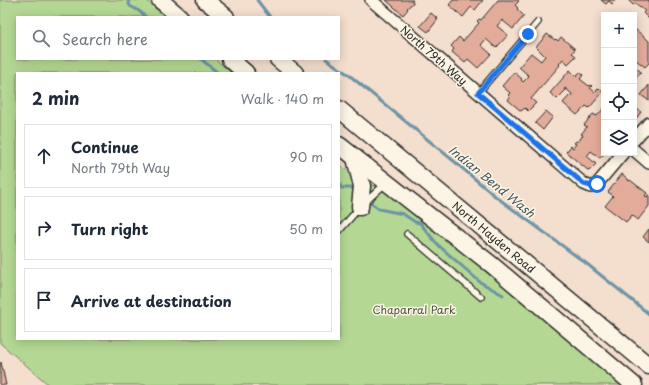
<!DOCTYPE html>
<meta charset="utf-8">
<style>
body{margin:0;font-family:"Playpen Sans",sans-serif;background:#f6f6f7;color:#1f2937}
.controls{position:absolute;right:12px;top:12px;display:grid;overflow:hidden;border-radius:0px;box-shadow:0 2px 10px #0003}
.controls button{width:36px;height:36px;display:grid;place-items:center;padding:0;border:0;border-bottom:1px solid #e0e1e3;background:#fff;color:#1f2937;font:20px sans-serif}
.stop{position:absolute;width:12px;height:12px;margin:-9px;border:3px solid #1a73e8;border-radius:50%;background:#fff}
.stop.end{background:#1a73e8;border-color:#fff;box-shadow:0 1px 4px #0008}
.list{margin:0;padding:0;list-style:none}
h2{display:flex;justify-content:space-between;align-items:center;height:52px;margin:0;padding:0 16px;font-size:17px}
h2 small{font-size:13px;font-weight:400;color:#747a83}
.list li{display:grid;grid-template-columns:26px 1fr auto;gap:12px;align-items:center;box-sizing:border-box;height:64px;margin:0 8px 8px;padding:0 8px;border:1px solid #e0e1e3;border-radius:0px}
.list b{display:block;font-size:15px;white-space:nowrap}
.list p{margin:0;font-size:13px;white-space:nowrap;color:#747a83}
.list em{font-size:13px;font-style:normal;color:#747a83}
.icon{flex:none;width:22px;height:22px;fill:none;stroke:currentColor;stroke-width:2;stroke-linecap:round;stroke-linejoin:round}
.map{position:relative;flex:none;width:649px;height:385px;overflow:hidden}
.search{position:absolute;background:#fff;box-shadow:0 2px 10px #0003;left:16px;top:16px;width:324px;height:44px;display:flex;align-items:center;gap:10px;box-sizing:border-box;padding:0 14px;border-radius:0px;color:#747a83;font-size:15px}
.panel{position:absolute;background:#fff;box-shadow:0 2px 10px #0003;left:16px;top:72px;width:324px;height:268px;border-radius:0px}
.map>svg:first-child{display:block}
.green{fill:#b4d893;stroke:#70825f}
.lines{fill:none;stroke-linecap:round;stroke-linejoin:round}
.stream{stroke:#6c94a7;stroke-width:3}
.building{fill:#e3ac9a;stroke:#2b2b2b}
.service-casing{stroke:#2b2b2b;stroke-width:8}
.minor-casing{stroke:#2b2b2b;stroke-width:14}
.secondary-casing{stroke:#2b2b2b;stroke-width:19}
.service{stroke:#fcf5e5;stroke-width:5.5}
.minor{stroke:#fcf5e5;stroke-width:11}
.secondary{stroke:#fcf5e5;stroke-width:16}
.route{stroke:#1a73e8;stroke-width:5}
.labels{text-anchor:middle;dominant-baseline:central;stroke-width:3;stroke-linejoin:round;paint-order:stroke}
.street-label{font-size:11px;fill:#2b2b2b;stroke:#fcf5e5}
.park-label{font-size:11px;fill:#4d5645;stroke:#fcf5e5}
.water-label{font-size:12px;font-style:italic;fill:#46575e;stroke:#fcf5e5}
</style>
<div class="map">
<svg width="649" height="385" viewBox="0 0 649 385">
<rect width="100%" height="100%" fill="#f4dfce"/>
<filter id="ink" filterUnits="userSpaceOnUse"><feTurbulence type="fractalNoise" baseFrequency=".025" numOctaves="2"/><feDisplacementMap in="SourceGraphic" scale="8" xChannelSelector="R" yChannelSelector="G"/><feConvolveMatrix kernelMatrix="1 2 1 2 8 2 1 2 1" color-interpolation-filters="sRGB"/></filter>
<g filter="url(#ink)">
<!-- green -->
<polygon class="green" points="0,0 146,0 166,17 17,17 17,59 215,59 232,73 17,73 17,339 339,339 339,164 352,174 394,197 448,240 621,385 49,385 0,343"/>
<g class="lines">
<!-- stream -->
<g class="stream">
<polyline points="257,0 270,17"/>
<polyline points="128,1 130,6 139,11 146,17"/>
<polyline points="201,59 218,73"/>
<polyline points="326,59 349,75 455,162 495,196 587,264 649,314"/>
<polyline points="339,184 342,188 353,188 357,191"/>
<polyline points="367,200 379,209 403,214 415,222 420,223 437,244 471,274 480,282 503,295"/>
</g>
</g>
<!-- building -->
<g class="building">
<polygon points="386,0 413,0 412,1 413,3 407,8 408,9 403,15"/>
<polygon points="453,0 483,0 475,10 471,7 463,17 449,5"/>
<polygon points="498,0 517,0 519,1 515,5 518,8 517,9 524,16 513,29 502,20 497,26 508,35 496,48 486,39 481,45 491,54 478,68 468,59 465,63 452,52 454,49 451,46 459,37 463,41 479,23 477,21 479,19 481,20"/>
<polygon points="601,0 616,0 612,4 609,1 606,4"/>
<polygon points="628,0 649,0 649,19 643,13 645,11 635,3 633,5"/>
<polygon points="431,13 438,19 428,32 420,26"/>
<polygon points="635,29 649,41 649,63 645,67 636,60 634,63"/>
<polygon points="547,34 555,40 556,39 558,41 561,37 575,49 572,53 576,56 568,64 563,59 559,64 560,65 531,99 536,103 528,111 525,108 521,111 508,100 510,97 508,95 510,93 502,86 514,72 522,79 521,80 523,82 529,76 519,67 531,53 541,61 545,56 536,47"/>
<polygon points="634,66 641,72 634,80"/>
<polygon points="570,70 576,76 580,72 583,75 580,79 589,86 590,85 592,86 590,88 595,92 599,88 603,92 589,108 586,106 577,115 563,103 570,95 571,96 572,94 565,88 564,90 565,91 557,99 550,93"/>
<polygon points="649,85 649,101 641,95"/>
<polygon points="634,107 641,112 634,121"/>
<polygon points="604,108 605,153 600,158 591,151 587,156 596,164 589,171 566,152 571,146 573,148 576,144 574,143 576,141 578,142 583,135 581,134 587,127 584,125 593,114 597,116"/>
<polygon points="546,111 553,117 543,130 535,123"/>
<polygon points="622,174 628,179 628,180 629,181 630,180 647,193 645,196 647,197 649,194 649,206 638,220 632,215 626,222 605,206 613,196 608,192"/>
<polygon points="649,229 649,242 643,237"/>
<polygon points="1,362 6,385 0,385 0,363"/>
</g>
<g class="lines">
<!-- service casing -->
<g class="service-casing">
<g id="service">
<polyline points="478,93 538,22"/>
<polyline points="339,231 360,207 386,183"/>
<polyline points="407,234 481,297"/>
</g>
</g>
<!-- minor casing -->
<g class="minor-casing">
<g id="minor">
<polyline points="371,0 584,184 591,187 597,184 623,153"/>
<polyline points="634,140 649,123"/>
<polyline points="634,150 649,163"/>
</g>
</g>
<!-- secondary casing -->
<g class="secondary-casing">
<g id="secondary">
<polyline points="160,0 180,17"/>
<polyline points="205,0 226,17"/>
<polyline points="230,59 246,73"/>
<polyline points="278,59 295,73"/>
<polyline points="339,109 649,366"/>
<polyline points="339,145 492,265 634,385"/>
<polyline points="355,158 362,186 360,207"/>
</g>
</g>
<!-- service -->
<use href="#service" class="service"/>
<!-- minor -->
<use href="#minor" class="minor"/>
<!-- secondary -->
<use href="#secondary" class="secondary"/>
</g>
</g>
<g class="lines" filter="url(#ink)">
<!-- route -->
<polyline class="route" points="528,34 478,93 584,184 591,186 597,184"/>
</g>
<g class="labels">
<!-- street labels -->
<g class="street-label">
<text transform="translate(434 55) rotate(41)">North 79th Way</text>
<text transform="translate(494 237) rotate(40)">North Hayden Road</text>
</g>
<!-- park labels -->
<g class="park-label">
<text x="414" y="309">Chaparral Park</text>
</g>
<!-- water labels -->
<g class="water-label">
<text transform="translate(492 181) rotate(39)">Indian Bend Wash</text>
</g>
</g>
</svg>
<div class="controls">
<button>+</button>
<button>−</button>
<button><svg class="icon" aria-label="locate" viewBox="0 0 24 24"><circle cx="12" cy="12" r="6"/><path d="M12 2v4M12 18v4M2 12h4M18 12h4"/></svg></button>
<button><svg class="icon" aria-label="layers" viewBox="0 0 24 24"><path d="M12 4l9 5-9 5-9-5zM3 14l9 5 9-5"/></svg></button>
</div>
<div class="stop" style="left:597px;top:184px"></div>
<div class="stop end" style="left:528px;top:34px"></div>
<div class="search"><svg class="icon" aria-label="search" viewBox="0 0 24 24"><circle cx="10" cy="10" r="6"/><path d="M15 15l6 6"/></svg>Search here</div>
<section class="panel">
<h2>2 min<small>Walk · 140 m</small></h2>
<ul class="list">
<li><svg class="icon" aria-label="ahead" viewBox="0 0 24 24"><path d="M12 20V5M6 11l6-6 6 6"/></svg><div><b>Continue</b><p>North 79th Way</p></div><em>90 m</em></li>
<li><svg class="icon" aria-label="right" viewBox="0 0 24 24"><path d="M7 20v-9h11M14 6l5 5-5 5"/></svg><div><b>Turn right</b></div><em>50 m</em></li>
<li><svg class="icon" aria-label="arrive" viewBox="0 0 24 24"><path d="M6 21V4h12l-3 4 3 4H6"/></svg><div><b>Arrive at destination</b></div></li>
</ul>
</section>
</div>
